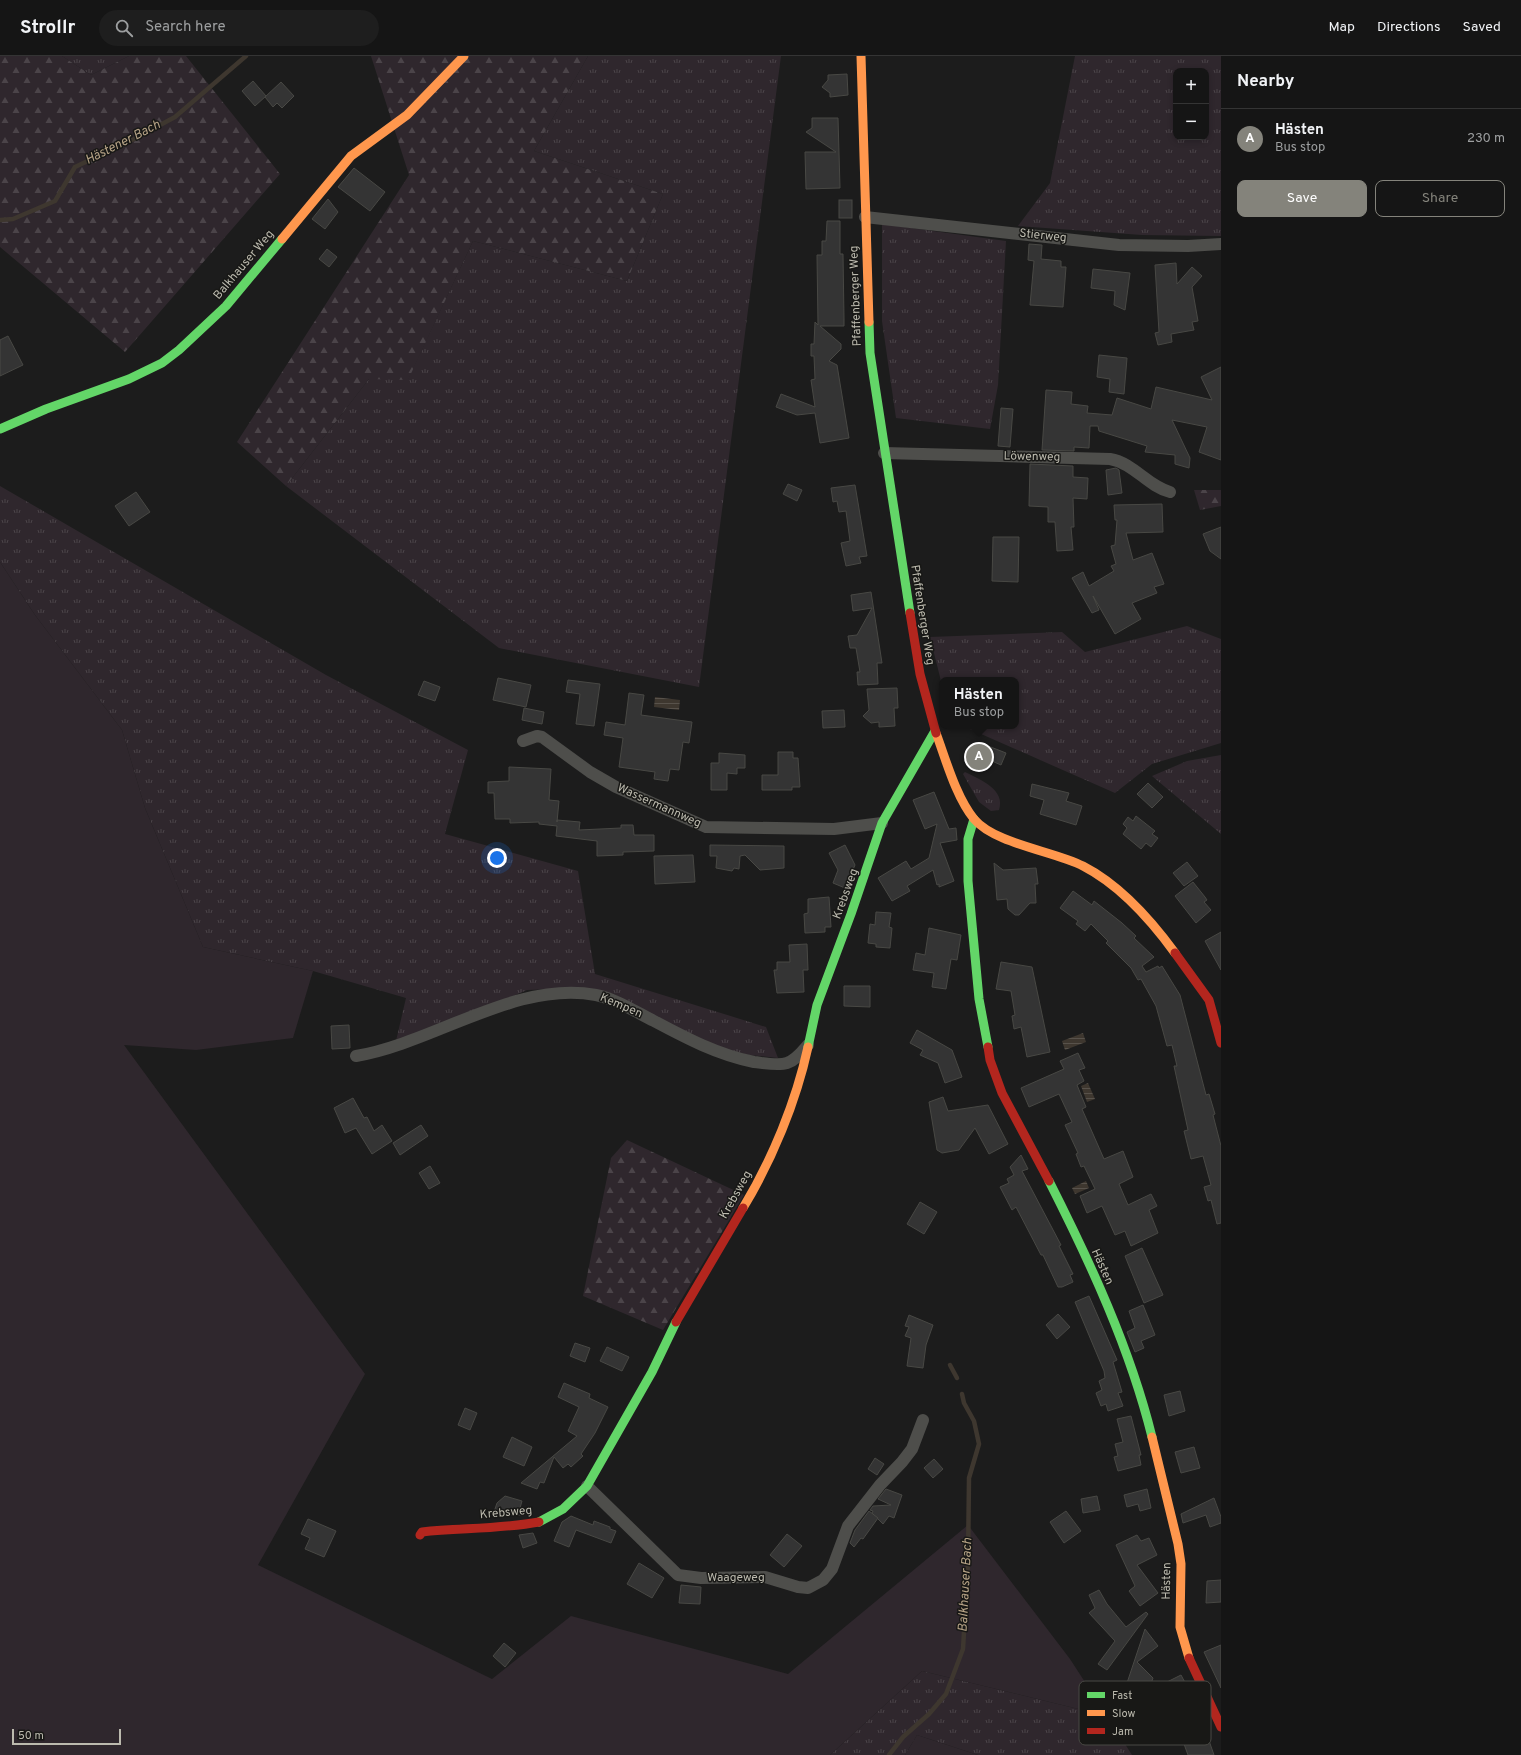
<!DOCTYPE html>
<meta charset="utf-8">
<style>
body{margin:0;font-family:Overpass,sans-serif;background:#1e1e1e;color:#f1f3f6}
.controls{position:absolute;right:12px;top:12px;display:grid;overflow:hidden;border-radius:8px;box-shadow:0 2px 6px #0003}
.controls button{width:36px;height:36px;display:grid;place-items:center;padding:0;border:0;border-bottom:1px solid #343434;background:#151515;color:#f1f3f6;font:20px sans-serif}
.scale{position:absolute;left:12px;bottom:10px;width:109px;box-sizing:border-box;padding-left:4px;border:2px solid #bcbaae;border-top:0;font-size:11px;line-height:14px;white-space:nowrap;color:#bcbaae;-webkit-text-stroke:3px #181816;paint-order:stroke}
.you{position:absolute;left:497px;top:802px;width:14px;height:14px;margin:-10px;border:3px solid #fff;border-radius:50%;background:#1a73e8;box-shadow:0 0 0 6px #1a73e833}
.badge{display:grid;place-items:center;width:26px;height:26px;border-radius:50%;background:#84837b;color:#fff;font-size:13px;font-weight:700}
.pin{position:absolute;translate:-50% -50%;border:2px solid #fff;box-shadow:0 1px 4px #0006}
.popup{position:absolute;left:939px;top:621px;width:80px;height:52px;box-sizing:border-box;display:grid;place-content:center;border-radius:8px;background:#151515;filter:drop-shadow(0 1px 3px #0005);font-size:13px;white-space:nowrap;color:#9d9fa0}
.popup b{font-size:15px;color:#f1f3f6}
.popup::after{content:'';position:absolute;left:50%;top:100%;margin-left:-8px;border:8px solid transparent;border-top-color:#151515}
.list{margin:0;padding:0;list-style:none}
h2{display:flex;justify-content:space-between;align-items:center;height:52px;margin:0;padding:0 16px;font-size:17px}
h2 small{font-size:13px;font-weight:400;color:#9d9fa0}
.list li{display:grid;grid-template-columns:26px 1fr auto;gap:12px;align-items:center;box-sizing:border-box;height:60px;padding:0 16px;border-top:1px solid #343434}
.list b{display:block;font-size:15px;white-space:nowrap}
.list p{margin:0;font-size:13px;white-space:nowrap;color:#9d9fa0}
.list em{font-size:13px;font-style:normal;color:#9d9fa0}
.actions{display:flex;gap:8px;padding:12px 16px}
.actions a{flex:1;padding:9px 0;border:1px solid #84837b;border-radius:8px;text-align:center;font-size:14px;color:#84837b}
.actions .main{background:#84837b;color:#fff}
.icon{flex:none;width:22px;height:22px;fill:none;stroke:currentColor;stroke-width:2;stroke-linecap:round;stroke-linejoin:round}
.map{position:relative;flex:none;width:1221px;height:1699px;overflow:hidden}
header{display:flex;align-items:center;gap:24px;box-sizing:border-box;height:56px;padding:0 20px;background:#151515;border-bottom:1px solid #343434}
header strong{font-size:19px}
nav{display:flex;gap:22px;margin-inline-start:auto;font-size:14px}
.search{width:280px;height:36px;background:#1e1e1e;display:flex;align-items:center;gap:10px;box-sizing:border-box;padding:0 14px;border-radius:22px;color:#9d9fa0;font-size:15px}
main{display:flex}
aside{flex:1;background:#151515}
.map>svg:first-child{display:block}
.grass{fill:url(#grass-tufts);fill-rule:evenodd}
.forest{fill:url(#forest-firs)}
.park{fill:#2f272d}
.water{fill:url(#water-rules)}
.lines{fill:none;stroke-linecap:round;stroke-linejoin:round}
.stream{stroke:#3e372f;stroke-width:4.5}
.building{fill:#343434;stroke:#484844}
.street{stroke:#4e4e4b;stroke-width:12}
.fast{stroke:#63d668;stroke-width:9}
.slow{stroke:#ff974d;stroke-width:9}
.jam{stroke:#b3261e;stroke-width:9}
.labels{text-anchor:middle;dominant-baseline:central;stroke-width:3;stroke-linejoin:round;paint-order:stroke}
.street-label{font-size:12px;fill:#bcbaae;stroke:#181816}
.water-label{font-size:13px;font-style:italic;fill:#b6a386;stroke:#181816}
.key{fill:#181816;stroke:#494944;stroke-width:1}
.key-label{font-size:11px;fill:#bcbaae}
</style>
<header>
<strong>Strollr</strong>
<div class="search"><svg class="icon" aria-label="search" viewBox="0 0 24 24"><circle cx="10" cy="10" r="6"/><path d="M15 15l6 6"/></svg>Search here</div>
<nav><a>Map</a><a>Directions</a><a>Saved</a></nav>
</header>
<main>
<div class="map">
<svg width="1221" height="1699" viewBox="0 0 1221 1699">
<defs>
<pattern id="grass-tufts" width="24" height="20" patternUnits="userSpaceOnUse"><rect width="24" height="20" fill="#2f272d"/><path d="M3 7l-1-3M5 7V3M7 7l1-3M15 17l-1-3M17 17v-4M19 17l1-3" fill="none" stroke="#4b4449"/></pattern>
<pattern id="forest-firs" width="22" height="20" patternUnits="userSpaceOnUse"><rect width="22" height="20" fill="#2f272d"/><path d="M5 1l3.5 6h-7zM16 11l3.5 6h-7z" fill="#4b4449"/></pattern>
<pattern id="water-rules" width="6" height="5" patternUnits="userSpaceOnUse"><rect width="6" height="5" fill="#3e372f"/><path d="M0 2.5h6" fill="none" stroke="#58524b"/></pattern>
</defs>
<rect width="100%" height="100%" fill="#1c1c1c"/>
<!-- grass -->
<g class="grass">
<polygon points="62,0 129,0 91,19"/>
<polygon points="588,0 781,0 699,631 499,592 286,430 369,323 408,323 473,185 627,225 663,138 534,95"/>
<path d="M1075,0H1221V180L1142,179L1018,170L1050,127ZM1176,15H1206V81H1176Z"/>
<polygon points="882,168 1006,185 998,329 990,373 896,362 882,265"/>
<polygon points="0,430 326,619 468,694 445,778 578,815 595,918 766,971 778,1002 749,999 717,992 677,973 614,938 582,932 527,934 486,952 396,985 406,942 313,915 203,891 145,752 122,674 35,559 0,506"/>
<polygon points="1187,570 1221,583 1221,687 1152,708 1115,737 963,670 1016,670 1016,624 942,624 942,629 930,581 1062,576 1085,596"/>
<polygon points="1221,699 1221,778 1152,720 1187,705"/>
<path d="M965,716C981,724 1006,734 999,754L991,755L979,746L963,718Z"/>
<polygon points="922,1615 1107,1660 1132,1699 978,1699 917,1679 905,1699 830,1699"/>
</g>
<!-- forest -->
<g class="forest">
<polygon points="0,0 62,0 91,19 129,0 186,0 280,118 125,296 0,191"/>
<polygon points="371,0 588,0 534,95 663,138 627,225 473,185 408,324 369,323 286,430 237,386 409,119"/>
<polygon points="1194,434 1221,434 1221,450 1200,454"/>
<polygon points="627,1084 744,1139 663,1274 583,1240 611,1102"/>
</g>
<!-- park -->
<g class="park">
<polygon points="0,506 35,559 122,674 145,752 203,891 313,915 293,982 196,994 124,989 365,1318 258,1509 492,1623 571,1560 788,1618 968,1469 1070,1603 1107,1660 922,1615 830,1699 0,1699"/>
<polygon points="917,1679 978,1699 905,1699"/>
</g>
<!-- water -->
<g class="water">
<polygon points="655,641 680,644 679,654 654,651"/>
<polygon points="1083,977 1086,986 1065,994 1062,985"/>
<polygon points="1088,1027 1095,1043 1087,1046 1081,1030"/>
<polygon points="1086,1125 1089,1132 1075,1138 1072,1132"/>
</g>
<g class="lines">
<!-- stream -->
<g class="stream">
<polyline points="0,164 13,163 55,145 75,111 136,82 175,61 246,0"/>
<polyline points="950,1309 957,1322"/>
<polyline points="889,1699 903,1681 929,1658 946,1638 963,1593 968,1507 969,1422 979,1388 974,1365 964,1347 962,1338"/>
</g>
</g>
<!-- building -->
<g class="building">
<polygon points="847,18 848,39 830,41 830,37 822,31 828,24 828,19"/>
<polygon points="253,25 266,40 255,50 242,35"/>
<polygon points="281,26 294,40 282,52 277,47 273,51 265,41"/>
<polygon points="812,62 838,62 840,132 806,133 805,96 836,96 806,76 812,72"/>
<polygon points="354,112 385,136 370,155 338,131"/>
<polygon points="328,143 338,156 325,173 312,163"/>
<rect x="839" y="144" width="13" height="18"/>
<polygon points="827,165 840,165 840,198 843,198 844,263 844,270 820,270 841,288 841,293 829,305 837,309 849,382 820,387 815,357 797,359 776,351 781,338 815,351 811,324 815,323 814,300 811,300 811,288 814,288 815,266 818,269 817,199 822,199 822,185 826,185"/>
<polygon points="1029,188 1042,189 1041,203 1061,205 1061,211 1066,211 1063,251 1030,249 1034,205 1028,204"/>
<polygon points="327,193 337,201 329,211 319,203"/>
<polygon points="1176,207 1177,228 1192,211 1202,220 1192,231 1198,265 1192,266 1194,274 1171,278 1172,286 1158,289 1155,277 1159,276 1155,209"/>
<polygon points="1093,213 1130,217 1125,254 1114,249 1115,235 1091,232"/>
<polygon points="8,280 23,309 0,320 0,284"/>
<polygon points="1099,299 1127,302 1124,338 1109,336 1110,323 1097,321"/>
<polygon points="1221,311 1221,404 1199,396 1207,371 1172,364 1190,402 1189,412 1175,408 1175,399 1145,396 1147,390 1099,375 1098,370 1090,370 1089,392 1074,391 1074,395 1042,394 1046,334 1072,336 1071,348 1088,350 1087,357 1112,359 1117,342 1151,353 1156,331 1212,344 1201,321"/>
<polygon points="1001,352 1013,353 1010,391 998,390"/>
<polygon points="1030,408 1073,410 1073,421 1088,422 1087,443 1073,442 1074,471 1071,471 1073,494 1057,495 1055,466 1048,466 1048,451 1029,450"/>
<polygon points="1116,412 1119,414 1122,437 1108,439 1106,414"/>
<polygon points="788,428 802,434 797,445 783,438"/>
<polygon points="855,429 867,500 859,501 861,507 846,510 841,487 850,485 846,455 839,456 837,445 833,446 831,432"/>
<polygon points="136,436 150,456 129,470 115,450"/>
<polygon points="1162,448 1163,476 1126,477 1133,504 1152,497 1164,528 1154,531 1157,537 1132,547 1141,563 1115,578 1093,540 1099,554 1092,557 1072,522 1083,516 1089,530 1114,515 1111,510 1116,508 1111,490 1115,489 1117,464 1115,464 1114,449"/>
<polygon points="1221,471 1221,503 1210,495 1203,478"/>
<polygon points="993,481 1019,481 1018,526 992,525"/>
<polygon points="871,536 882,607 877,607 878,628 858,629 857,616 860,616 856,592 850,592 848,580 857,579 872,552 853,555 851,539"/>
<polygon points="498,622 531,629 526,651 493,644"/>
<polygon points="568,624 600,628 594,670 576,668 580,638 566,636"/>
<polygon points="424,625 440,631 435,645 418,639"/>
<polygon points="897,632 898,652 894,652 895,670 879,671 879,666 871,667 863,660 869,654 867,633"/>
<polygon points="629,637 644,639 641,659 692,666 689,687 683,686 679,714 670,713 668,725 654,723 655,716 619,711 623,682 604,679 606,666 625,669"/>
<polygon points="524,652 544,656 542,668 522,664"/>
<polygon points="844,654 845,671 823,672 822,655"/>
<polygon points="983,688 1006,697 1001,709 978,699"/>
<polygon points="778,696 793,696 793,702 798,702 800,731 792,731 792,734 762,734 762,719 778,719"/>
<polygon points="719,697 745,699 745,712 737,712 737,718 727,717 727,734 711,734 711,707 719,707"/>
<polygon points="509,711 551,713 549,744 559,745 557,766 557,764 580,766 579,774 621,772 621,769 633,769 634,779 654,779 654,795 623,796 623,799 597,800 597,785 556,780 557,770 539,768 539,766 510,767 510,763 495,763 494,737 488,737 488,726 509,725"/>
<polygon points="1148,727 1163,741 1152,752 1137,738"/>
<polygon points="1032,728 1069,737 1066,745 1082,750 1076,769 1040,758 1044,744 1030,740"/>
<polygon points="934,736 949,773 956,772 957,784 940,787 954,825 939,831 939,828 937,829 933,814 907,830 910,835 892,845 878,822 906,805 911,813 929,802 937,768 925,773 913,744"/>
<polygon points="1136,760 1155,775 1152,778 1158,782 1151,791 1146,787 1141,793 1123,778 1127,772 1123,768 1128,761 1133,765"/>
<polygon points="710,789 784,790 784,812 760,814 745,799 740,800 739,813 734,812 732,815 716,812 717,800 710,800"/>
<polygon points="845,789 855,809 845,832 833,827 838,814 829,797"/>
<polygon points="693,799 695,826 655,828 654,800"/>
<polygon points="1187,806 1198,820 1184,830 1173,817"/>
<polygon points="994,807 1003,814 1036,812 1038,828 1035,828 1036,847 1030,847 1019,859 1015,859 1008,853 1007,843 997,844"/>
<polygon points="1193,826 1205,841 1207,844 1204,846 1211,854 1196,867 1175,840"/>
<polygon points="1073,835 1092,849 1094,845 1122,867 1136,880 1134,882 1154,901 1142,910 1146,916 1158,910 1159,912 1162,910 1180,939 1206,1039 1209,1038 1215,1058 1213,1059 1221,1090 1221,1167 1217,1168 1211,1144 1208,1145 1204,1131 1211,1129 1203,1100 1191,1103 1184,1075 1188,1074 1174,1010 1177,1010 1172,989 1167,990 1156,950 1141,923 1138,924 1131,912 1106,887 1108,885 1091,868 1085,875 1076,868 1078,865 1060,852"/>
<polygon points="829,841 831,871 825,871 825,876 805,877 804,858 808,857 808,843"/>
<polygon points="876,856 891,857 889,871 892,872 890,892 876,891 876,888 868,887 870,868 875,869"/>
<polygon points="929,872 961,879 957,904 951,903 946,933 932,931 934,917 913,914 916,897 925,899"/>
<polygon points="1221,876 1221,914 1205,885"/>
<polygon points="807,888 808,914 803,914 804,936 777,937 774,914 777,914 777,906 790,906 789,889"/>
<polygon points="1001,906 1032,911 1050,996 1027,1001 1021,971 1014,973 1012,960 1015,959 1011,935 996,933"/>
<polygon points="844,930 870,930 870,951 844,950"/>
<polygon points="349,969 350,992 332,993 331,970"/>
<polygon points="917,974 952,994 962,1021 945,1027 938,1007 920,999 923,994 910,987"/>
<polygon points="1078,997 1085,1012 1079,1014 1084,1025 1077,1029 1086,1051 1082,1053 1104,1103 1123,1095 1133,1121 1119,1128 1128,1149 1151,1138 1157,1150 1149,1154 1158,1177 1131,1190 1125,1175 1115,1179 1102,1150 1087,1157 1080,1140 1095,1133 1084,1110 1081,1111 1076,1098 1078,1097 1065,1069 1072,1066 1059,1038 1029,1051 1021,1032 1064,1013 1060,1005"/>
<polygon points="943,1041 948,1055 988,1049 1008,1088 989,1098 975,1072 959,1094 942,1097 937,1094 929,1046"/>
<polygon points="353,1042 364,1062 367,1061 374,1075 382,1069 392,1085 372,1098 356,1072 345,1077 334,1052"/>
<polygon points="421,1069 428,1080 400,1099 393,1087"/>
<polygon points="1021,1099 1028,1113 1022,1115 1061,1189 1059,1190 1073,1218 1070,1219 1073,1226 1062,1231 1058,1231 1043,1199 1041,1199 1016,1151 1012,1154 1000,1131 1009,1127 1007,1123 1014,1119 1010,1111"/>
<polygon points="430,1110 440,1127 429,1133 419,1117"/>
<polygon points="920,1146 937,1156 924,1178 907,1168"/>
<polygon points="1142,1192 1163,1239 1144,1247 1125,1200"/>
<polygon points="1089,1240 1117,1304 1113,1306 1122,1336 1118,1337 1123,1350 1108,1355 1106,1348 1101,1350 1096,1337 1102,1334 1099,1325 1105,1322 1104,1315 1075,1246"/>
<polygon points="1143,1249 1155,1279 1141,1285 1144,1292 1135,1296 1127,1276 1135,1272 1129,1255"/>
<polygon points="1058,1258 1070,1271 1057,1283 1046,1269"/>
<polygon points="909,1259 933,1269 926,1289 923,1312 907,1310 911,1282 905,1280 909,1271 905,1270"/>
<polygon points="575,1287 590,1292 585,1306 570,1300"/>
<polygon points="607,1291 629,1301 622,1315 600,1305"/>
<polygon points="564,1327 590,1338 589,1342 608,1351 595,1377 581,1398 583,1400 571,1411 568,1408 563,1412 554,1401 544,1427 540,1426 537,1433 521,1427 577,1380 568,1375 579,1351 558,1341"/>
<polygon points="1180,1335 1185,1355 1169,1360 1164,1339"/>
<polygon points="465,1352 477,1357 470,1374 458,1369"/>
<polygon points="1131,1360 1141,1399 1139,1399 1141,1409 1118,1415 1114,1401 1118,1400 1115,1388 1123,1386 1117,1363"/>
<polygon points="512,1381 532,1391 524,1410 503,1401"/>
<polygon points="1194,1391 1200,1412 1181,1417 1175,1396"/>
<polygon points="875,1402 884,1408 877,1419 868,1413"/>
<polygon points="934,1403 943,1413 933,1422 924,1412"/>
<polygon points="886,1433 902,1439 894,1462 889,1460 883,1468 872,1457 873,1455 870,1454 873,1450 891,1449 878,1443"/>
<polygon points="1147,1433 1151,1452 1140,1455 1138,1448 1127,1451 1124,1439"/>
<polygon points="505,1440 522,1445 520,1452 523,1452 521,1459 500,1460 501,1458 494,1456 497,1447"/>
<polygon points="1097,1440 1100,1454 1083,1457 1081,1443"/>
<polygon points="1214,1442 1221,1461 1221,1467 1210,1471 1206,1459 1183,1467 1181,1458"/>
<polygon points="869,1455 878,1462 863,1483 861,1482 854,1491 850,1487 855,1474"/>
<polygon points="1066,1455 1081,1475 1064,1487 1050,1466"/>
<polygon points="571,1460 593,1469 594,1465 610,1471 610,1473 616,1475 611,1487 576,1474 569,1491 554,1485 562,1466"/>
<polygon points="308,1463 336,1475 324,1501 305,1493 310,1482 301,1478"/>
<polygon points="533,1477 537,1487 523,1492 519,1479"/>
<polygon points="787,1478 802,1490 784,1511 770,1499"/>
<polygon points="1137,1479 1141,1485 1149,1482 1157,1499 1137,1509 1158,1537 1140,1550 1129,1535 1135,1530 1116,1489"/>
<polygon points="639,1507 664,1522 652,1542 627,1528"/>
<polygon points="1221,1524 1221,1546 1206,1547 1207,1525"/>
<polygon points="681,1529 701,1531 700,1548 679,1547"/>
<polygon points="1099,1534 1107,1548 1126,1571 1146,1556 1148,1558 1107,1614 1098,1608 1115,1585 1089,1557 1095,1552 1089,1539"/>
<polygon points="1145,1573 1158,1590 1137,1606 1153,1622 1148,1636 1127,1627"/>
<polygon points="504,1587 516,1597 505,1611 493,1600"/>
<polygon points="1221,1589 1221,1632 1204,1596"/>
<polygon points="1181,1619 1189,1634 1164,1646 1157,1631"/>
<polygon points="1207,1679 1214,1699 1188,1699 1184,1688"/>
</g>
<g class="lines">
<!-- street -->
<g class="street">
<polyline points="865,161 1119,189 1188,190 1221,188"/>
<path d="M884,397L1110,403C1134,407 1147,430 1170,436"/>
<polyline points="523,685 537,680 542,681 590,716 616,731 706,771 834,773 882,767"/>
<path d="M356,1000C434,987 516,924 596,939C616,943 636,956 654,965C686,982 718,999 754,1006C764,1007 778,1010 787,1007C796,1004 802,996 808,989"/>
<polyline points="587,1430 678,1519 701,1522 765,1521 798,1531 808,1532 823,1524 832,1513 848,1470 880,1429 902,1406 912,1393 923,1364"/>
</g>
<!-- fast -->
<g class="fast">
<polyline points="869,266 870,297 910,557"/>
<polyline points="0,373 46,353 129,323 162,307 179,294 226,250 282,183"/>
<polyline points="974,763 968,783 968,825 979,943 988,991"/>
<polyline points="808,991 817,949 851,858 882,767 935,675"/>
<path d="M1049,1125C1090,1206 1130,1292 1152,1381"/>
<polyline points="539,1466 563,1453 587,1430 652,1316 676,1266"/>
</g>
<!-- slow -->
<g class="slow">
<polyline points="861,0 869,266"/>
<polyline points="282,183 351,100 407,59 464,0"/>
<path d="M936,677C946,704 956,741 974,763C995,788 1054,795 1083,810C1120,829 1151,864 1175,897"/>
<path d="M743,1152C772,1104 796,1046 808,991"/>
<polyline points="1152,1381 1178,1488 1181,1508 1180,1571 1189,1602"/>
</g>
<!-- jam -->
<g class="jam">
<polyline points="910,557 920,618 936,677"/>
<polyline points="1175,897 1209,944 1221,987"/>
<polyline points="988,991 990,1004 1002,1037 1049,1125"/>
<polyline points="676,1266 743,1152"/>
<path d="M420,1479L422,1476C461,1472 501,1473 539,1466"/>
<polyline points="1189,1602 1221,1671"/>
</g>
</g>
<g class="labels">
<!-- street labels -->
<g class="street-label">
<text transform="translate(1043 180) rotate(6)">Stierweg</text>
<text transform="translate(244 209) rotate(-50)">Balkhauser Weg</text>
<text transform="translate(856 240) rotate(-92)">Pfaffenberger Weg</text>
<text transform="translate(1032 401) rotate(1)">Löwenweg</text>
<text transform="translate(922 559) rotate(81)">Pfaffenberger Weg</text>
<text transform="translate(659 750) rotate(24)">Wassermannweg</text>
<text transform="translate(846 838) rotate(-70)">Krebsweg</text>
<text transform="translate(621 950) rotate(23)">Kempen</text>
<text transform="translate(736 1139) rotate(-61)">Krebsweg</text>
<text transform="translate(1102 1211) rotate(66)">Hästen</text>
<text transform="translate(506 1457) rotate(-5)">Krebsweg</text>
<text x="736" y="1522">Waageweg</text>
<text transform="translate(1167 1525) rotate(-89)">Hästen</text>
</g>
<!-- water labels -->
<g class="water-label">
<text transform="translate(123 87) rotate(-27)">Hästener Bach</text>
<text transform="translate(966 1529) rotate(-87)">Balkhauser Bach</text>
</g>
</g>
<!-- legend -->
<rect x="1079" y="1625" width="132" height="64" rx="6" class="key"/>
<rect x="1087" y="1636" width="18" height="6" fill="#63d668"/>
<rect x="1087" y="1654" width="18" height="6" fill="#ff974d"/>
<rect x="1087" y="1672" width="18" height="6" fill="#b3261e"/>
<g class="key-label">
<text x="1112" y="1643">Fast</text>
<text x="1112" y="1661">Slow</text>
<text x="1112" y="1679">Jam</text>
</g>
</svg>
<div class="controls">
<button>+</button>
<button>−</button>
</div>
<div class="scale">50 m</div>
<div class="you"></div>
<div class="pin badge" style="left:979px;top:701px">A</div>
<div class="popup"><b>Hästen</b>Bus stop</div>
</div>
<aside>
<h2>Nearby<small></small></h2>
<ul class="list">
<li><span class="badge">A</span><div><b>Hästen</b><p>Bus stop</p></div><em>230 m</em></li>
</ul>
<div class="actions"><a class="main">Save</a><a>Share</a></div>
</aside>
</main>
